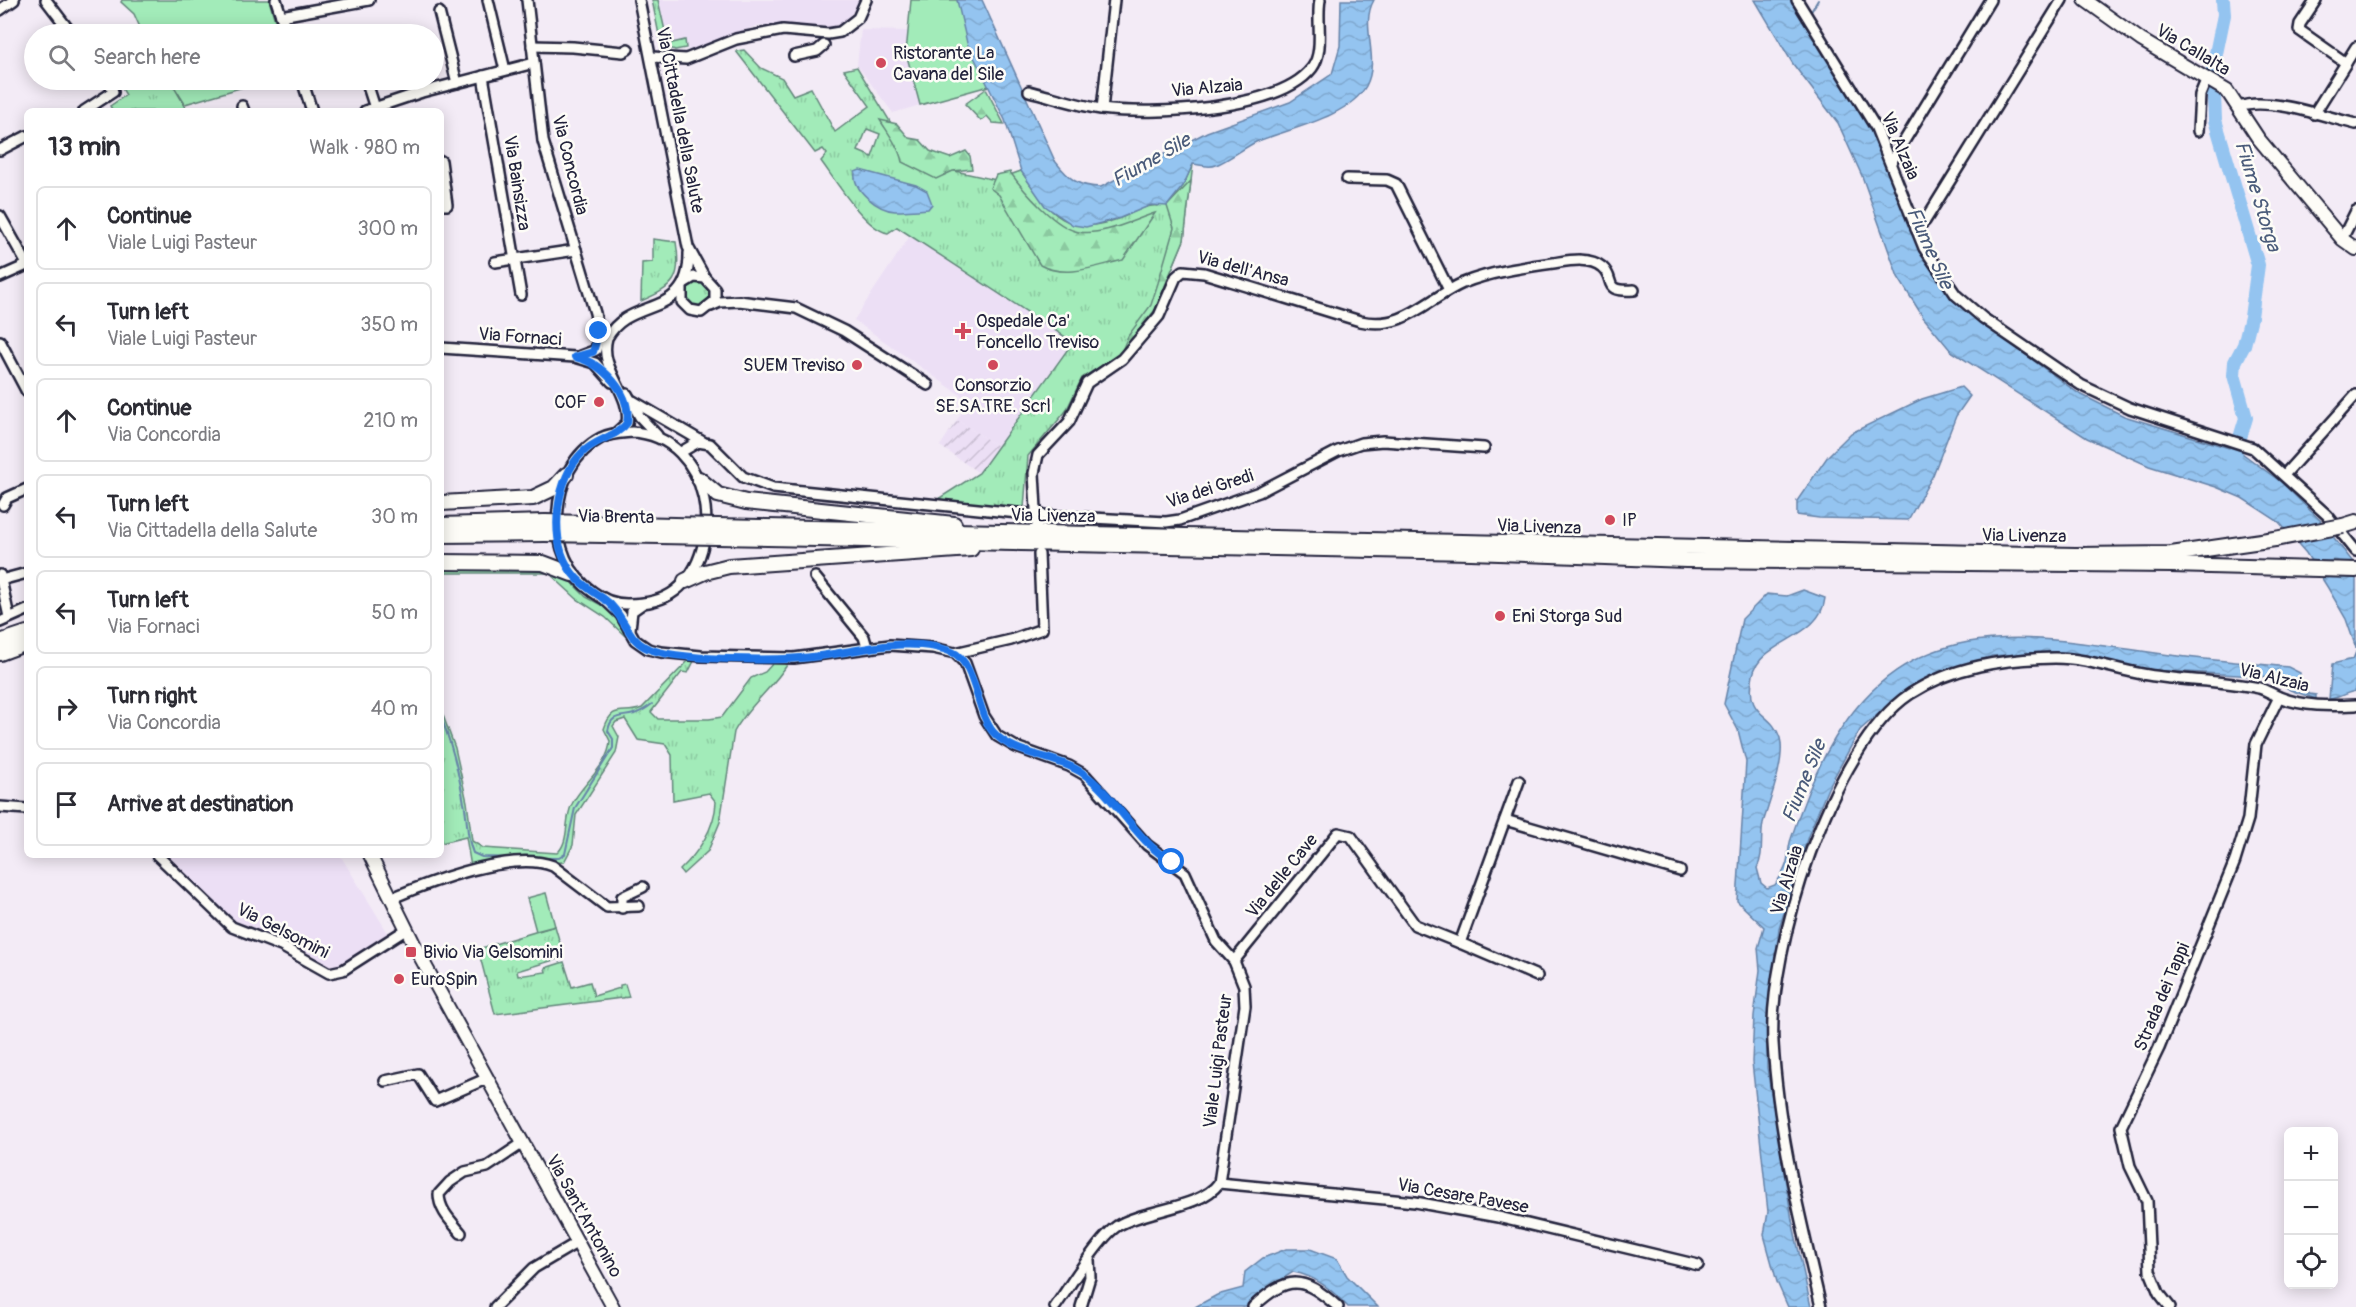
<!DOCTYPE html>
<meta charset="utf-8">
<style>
body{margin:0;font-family:Pangolin,sans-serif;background:#f2f2f3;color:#2b2b33}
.controls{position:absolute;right:18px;bottom:18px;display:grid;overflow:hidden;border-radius:9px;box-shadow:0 3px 15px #0003}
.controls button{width:54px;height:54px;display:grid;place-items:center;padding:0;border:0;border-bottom:2px solid #e1e1e2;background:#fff;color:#2b2b33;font:30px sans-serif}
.stop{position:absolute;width:18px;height:18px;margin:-14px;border:4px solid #1a73e8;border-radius:50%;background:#fff}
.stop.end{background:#1a73e8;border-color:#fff;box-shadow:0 2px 6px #0008}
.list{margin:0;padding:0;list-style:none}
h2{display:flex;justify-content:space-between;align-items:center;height:78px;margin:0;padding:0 24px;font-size:26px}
h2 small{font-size:20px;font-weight:400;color:#7c7c81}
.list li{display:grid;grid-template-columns:39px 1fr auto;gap:18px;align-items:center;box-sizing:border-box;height:84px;margin:0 12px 12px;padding:0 12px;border:2px solid #e1e1e2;border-radius:9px}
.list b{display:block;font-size:22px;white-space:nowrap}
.list p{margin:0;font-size:20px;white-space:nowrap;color:#7c7c81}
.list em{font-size:20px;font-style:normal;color:#7c7c81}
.icon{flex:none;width:33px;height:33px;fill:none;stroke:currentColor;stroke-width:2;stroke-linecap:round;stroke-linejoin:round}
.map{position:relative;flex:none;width:2356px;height:1307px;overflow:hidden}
.search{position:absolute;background:#fff;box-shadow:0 3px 15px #0003;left:24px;top:24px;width:420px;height:66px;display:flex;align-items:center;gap:15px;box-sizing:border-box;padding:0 21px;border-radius:33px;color:#7c7c81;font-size:22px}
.panel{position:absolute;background:#fff;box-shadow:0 3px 15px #0003;left:24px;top:108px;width:420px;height:750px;border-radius:9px}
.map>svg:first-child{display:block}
.built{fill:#ecdff5}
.industrial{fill:url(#industrial-furrows)}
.grass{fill:url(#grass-tufts);stroke:#62867a;stroke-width:1.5;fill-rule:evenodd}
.forest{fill:url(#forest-firs);stroke:#62867a;stroke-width:1.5}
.pitch{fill:#a2ebb9;stroke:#62867a;stroke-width:1.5}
.water{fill:url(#water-waves);stroke:#6683a8;stroke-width:1.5}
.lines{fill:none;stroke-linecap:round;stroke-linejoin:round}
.stream{stroke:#6683a8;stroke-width:2}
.river{stroke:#94c4f0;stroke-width:14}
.minor-casing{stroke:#22223b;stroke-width:14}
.major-casing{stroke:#22223b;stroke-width:16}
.highway-casing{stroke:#22223b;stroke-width:18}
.minor{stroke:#fdfcf7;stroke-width:9}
.major{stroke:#fdfcf7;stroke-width:12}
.highway{stroke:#fdfcf7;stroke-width:14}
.highway-bridge-casing{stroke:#22223b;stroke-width:18;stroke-linecap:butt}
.highway-bridge{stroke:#fdfcf7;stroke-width:14}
.route{stroke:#1a73e8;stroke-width:8}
.poi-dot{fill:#d1495b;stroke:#fdfcf7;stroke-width:2}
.labels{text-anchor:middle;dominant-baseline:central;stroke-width:5;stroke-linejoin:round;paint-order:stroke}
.street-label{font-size:18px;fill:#22223b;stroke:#fdfcf7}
.poi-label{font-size:18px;fill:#22223b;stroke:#fdfcf7;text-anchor:start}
.water-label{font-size:20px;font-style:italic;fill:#4a5b7a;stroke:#fdfcf7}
</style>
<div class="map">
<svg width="2356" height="1307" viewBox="0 0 2356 1307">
<defs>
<pattern id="industrial-furrows" width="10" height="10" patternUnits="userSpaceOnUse" patternTransform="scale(1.5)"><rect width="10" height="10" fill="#ecdff5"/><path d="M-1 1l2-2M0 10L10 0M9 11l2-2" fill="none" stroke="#cabfd3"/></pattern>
<pattern id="grass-tufts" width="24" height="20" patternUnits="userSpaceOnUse" patternTransform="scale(1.5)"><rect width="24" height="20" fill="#a2ebb9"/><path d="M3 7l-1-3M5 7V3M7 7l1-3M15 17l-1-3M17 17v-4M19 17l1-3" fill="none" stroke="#8bc9a0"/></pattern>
<pattern id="forest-firs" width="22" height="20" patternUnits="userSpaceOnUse" patternTransform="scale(1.5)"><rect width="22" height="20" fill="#a2ebb9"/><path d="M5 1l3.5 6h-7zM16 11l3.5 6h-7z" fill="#8bc9a0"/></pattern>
<pattern id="water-waves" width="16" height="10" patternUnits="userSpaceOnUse" patternTransform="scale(1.5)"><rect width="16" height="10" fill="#94c4f0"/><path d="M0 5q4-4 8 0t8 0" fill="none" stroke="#7fa8cf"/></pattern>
</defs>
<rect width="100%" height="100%" fill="#f3ebf6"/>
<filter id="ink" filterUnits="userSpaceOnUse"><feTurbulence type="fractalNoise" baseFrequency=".0167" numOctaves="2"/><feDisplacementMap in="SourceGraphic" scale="12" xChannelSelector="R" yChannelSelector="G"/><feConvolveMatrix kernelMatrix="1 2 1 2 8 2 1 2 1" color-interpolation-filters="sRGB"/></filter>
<g filter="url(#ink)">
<!-- built -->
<g class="built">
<polygon points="652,0 859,0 847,22 835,27 816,29 759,25 691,51 686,48 675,50 661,45"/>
<polygon points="861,30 909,31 906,53 920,105 893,113 857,65"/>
<polygon points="910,236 1073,342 999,447 957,420 969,401 854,320"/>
<polygon points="164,855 340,855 388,933 343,964 327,966 294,946 237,924"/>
</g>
<!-- industrial -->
<polygon class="industrial" points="957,420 999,447 979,473 940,446"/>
<!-- grass -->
<g class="grass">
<polygon points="652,0 658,0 668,44 685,40 686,48 675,50 661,45"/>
<path d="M744,50L761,68L782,78L793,95L811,88L835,132L870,106L844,70L857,67L906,148L937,167L996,180L1021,171C1051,215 1067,239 1123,217C1134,213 1146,204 1158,206L1183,186L1193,164L1184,240L1155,310L1121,353L1082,378L1066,411L1028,456L1024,508L935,501L979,473L1073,342L897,227L888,233C865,229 835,180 821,161L827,154L823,149L815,153L736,51ZM867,129L880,134L872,157L858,151Z"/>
<polygon points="117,80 170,80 188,111 113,111 110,106 126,95"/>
<path d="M653,239L676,242C682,278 675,287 641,301L642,263L653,262Z"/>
<circle cx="698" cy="294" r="13"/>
<polygon points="539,565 564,575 586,597 614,612 621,623 624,635 605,617 577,599 549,573 441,573 441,567"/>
<path d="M689,660L694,661L688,673L682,672L651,712L658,719H709L722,717L751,678L765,672L774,662H789C773,688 748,706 734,732L720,822L708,851L683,874L680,870C698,853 715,828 716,802L709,793L673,800L672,755L665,744L638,740L625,719L616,722L613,726L619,737L616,753L576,815L573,845L564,862L471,867L466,837L441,843V710L455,748L467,802L472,841L483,848L557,853C570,842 564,819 572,804C582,784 609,765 610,741L604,729C613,702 623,716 642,708Z"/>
<polygon points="555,926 564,957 517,971 518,976 546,972 545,968 564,962 572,987 590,982 594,996 620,988 620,985 625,984 629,997 495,1014 478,949"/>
</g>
<!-- forest -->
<g class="forest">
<polygon points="986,89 1004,124 993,123 987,116 981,121 965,104"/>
<path d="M880,120L897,124L909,138L920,140L930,151L950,158L966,151L970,156L972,169L953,171L936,179L902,162C899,147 888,133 880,120Z"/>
<path d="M1010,172C1023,190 1055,228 1079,232C1103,236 1133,220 1155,213L1123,260C1097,266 1065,279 1040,265L999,195L990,188L996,175Z"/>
<polygon points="1191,181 1184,240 1155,310 1121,353 1128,336 1151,305 1158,283 1174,228 1167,206"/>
</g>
<!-- pitch -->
<g class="pitch">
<polygon points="122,0 269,0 279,34 143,34 134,14 121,2"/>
<polygon points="911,0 957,0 989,86 920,105 906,53"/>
<polygon points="170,80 267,80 185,104"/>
<polygon points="546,893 555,926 536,931 527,898"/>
</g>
<!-- water -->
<g class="water">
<path d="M957,0H982L1055,161C1069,179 1078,187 1101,187L1207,132L1290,102L1332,74L1340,46L1341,0H1374C1359,26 1381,58 1366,86C1348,118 1287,129 1256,142C1242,149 1230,159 1216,165C1210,168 1200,165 1193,164L1183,186L1167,206L1151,205L1120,218L1086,227L1073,225L1045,206L1021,171L1005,120L967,43Z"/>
<polygon points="1755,0 1792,0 1883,150 1934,273 1966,311 2078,393 2124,416 2239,451 2281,482 2320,520 2356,566 2356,648 2346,619 2328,588 2306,553 2279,522 2242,498 2216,487 2149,466 2087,438 1951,351 1923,317 1898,277 1862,176 1838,123 1793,64"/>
<path d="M860,170L916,185L927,191L932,204L928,209C917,210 906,211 895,211C878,210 852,190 855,172Z"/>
<polygon points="1961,387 1970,396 1956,416 1933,475 1908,520 1819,518 1797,515 1797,501 1828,456 1851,433 1922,399"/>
<path d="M1803,590L1825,598C1821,639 1760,640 1753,675C1744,718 1772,711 1780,738C1786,759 1769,803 1763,823C1760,838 1764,855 1757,868L1761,883L1767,888L1775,885C1779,879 1784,872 1786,865C1789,857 1788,847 1791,839C1802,805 1816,769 1835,738C1917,604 2040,638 2170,655C2209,660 2249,663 2288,667L2300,673V687L2309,694L2316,695V699L2290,690L2273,677L2150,670L2050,652L1992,656L1908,688L1860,730L1828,788L1808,836L1779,929L1767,1036V1068L1792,1220L1811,1307H1788L1777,1282L1764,1235L1768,1212L1752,1062L1754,1016L1760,970L1758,948L1764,927L1737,901L1746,762L1738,730L1724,704L1742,619L1767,594L1787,596Z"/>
<path d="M2356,652V691C2346,692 2340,698 2329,699L2332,664L2353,659Z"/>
<path d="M1286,1249H1310L1337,1259L1347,1276L1378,1307H1348C1332,1290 1316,1276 1293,1272L1271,1286L1251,1307H1195L1217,1295L1243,1288L1245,1272L1263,1258Z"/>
</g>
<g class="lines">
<!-- stream -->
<g class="stream">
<polyline points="1809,15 1818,0"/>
<path d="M441,717C452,745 459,774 464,803C468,820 466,837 473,853L482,857L518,858"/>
<path d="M536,858H559L565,854L575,808L613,748V739L608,731C611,713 621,718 634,714C641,712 647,708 652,704"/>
</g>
<!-- river -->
<polyline class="river" points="2223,0 2224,15 2213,68 2215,120 2258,265 2251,317 2244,345 2235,362 2234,375 2246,418 2231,467"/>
<!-- minor casing -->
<g class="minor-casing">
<g id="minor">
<polyline points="46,0 72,34"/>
<polyline points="276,0 287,34"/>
<polyline points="488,0 505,70"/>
<polyline points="527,0 543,141 595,313 599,335"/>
<polyline points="639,0 688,247 705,278"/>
<polyline points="1797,0 1876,128 1924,248 1956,295 1983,318 2081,385 2130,408 2253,448 2327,515 2356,551"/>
<polyline points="2316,0 2300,24 2299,30 2346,63"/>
<polyline points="0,10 14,0"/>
<polyline points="439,12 457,83"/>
<polyline points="281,16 369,0"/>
<polyline points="532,46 573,47 623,52 628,49"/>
<polyline points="794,56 817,51 824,45"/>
<polyline points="652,57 686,59 736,39 783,30 828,34 840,32 858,18 866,0"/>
<polyline points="483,76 521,295"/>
<polyline points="302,80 312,111"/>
<polyline points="366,80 375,108"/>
<path d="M1029,91C1053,97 1076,105 1101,109C1151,115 1279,111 1312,68C1325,51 1316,20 1320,0"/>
<polyline points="242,106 244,111"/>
<path d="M2239,107C2267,96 2326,117 2356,124"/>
<polyline points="1102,109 1114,0"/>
<polyline points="84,111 113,92 109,80"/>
<polyline points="365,111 422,92 534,63"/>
<polyline points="2314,114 2356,47"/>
<polyline points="2198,131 2200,95 2207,78"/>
<polyline points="0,150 27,136"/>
<polyline points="441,161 447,205 441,205"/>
<polyline points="1892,161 1990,0"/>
<polyline points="1347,179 1387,180 1396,184 1449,290"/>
<polyline points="0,216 27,264"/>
<polyline points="1916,229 1925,221 2062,0"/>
<polyline points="2342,239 2356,211"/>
<polyline points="495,262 576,250"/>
<polyline points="0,277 27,265"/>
<polyline points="682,288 682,302 690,310 701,312 715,301 715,289 705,278 694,277 684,283"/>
<polyline points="711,306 720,302 739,301 796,308 844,331 928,385"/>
<polyline points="0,341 27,392"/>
<polyline points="441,348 575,357 595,363 612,382"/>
<polyline points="580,356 596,350 599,335 602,332"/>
<polyline points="627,394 640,417 657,435"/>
<polyline points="633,401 703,442"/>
<path d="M617,432L627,423C632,393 598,369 607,338C630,295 690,321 689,253"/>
<path d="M632,432C712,436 728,550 675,591C662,601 642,604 627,604C615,604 602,599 593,592C543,559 546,467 601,438C610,433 621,433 632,432Z"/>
<polyline points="681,452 698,442 710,444 743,477 773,488 1037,515 1166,522 1180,520 1259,492 1338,451 1361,443 1383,441 1484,448"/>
<polyline points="2285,474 2356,395"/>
<polyline points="3,505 7,498 27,489"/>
<path d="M1037,527L1034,473L1038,455L1069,422L1087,383L1122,359L1159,316L1176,277L1183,271L1204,273L1360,321C1404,331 1427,299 1463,283C1490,272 1525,267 1553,263C1567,261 1590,256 1602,267C1617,280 1600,292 1634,290"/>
<polyline points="0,575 9,617"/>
<polyline points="815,577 864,637 867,647"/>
<polyline points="1,580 27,573"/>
<path d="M603,598L621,615L635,640L648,649L661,652L701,656L794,658L890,645L933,648L955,653L965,663L984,716L997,736L1016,747L1069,766L1085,775L1147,845L1185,873L1216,941L1234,961L1244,986L1245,1006L1219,1183C1200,1209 1145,1209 1117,1226C1099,1238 1069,1287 1055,1307"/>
<polyline points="0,622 27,610"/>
<polyline points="630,629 632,611 642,604"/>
<polyline points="955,653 1011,640 1042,629 1039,554"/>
<polyline points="1519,781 1460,943 1537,976"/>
<polyline points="0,807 27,809"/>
<polyline points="1505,820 1680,871"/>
<polyline points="157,855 232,927 281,946 329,973 343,970 407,929"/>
<path d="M392,898C430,882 513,850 553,866L607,907L639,906"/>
<polyline points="622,908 622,897 643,887"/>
<polyline points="1234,961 1338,833 1351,836 1415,925 1460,943"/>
<polyline points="385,1081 418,1074 435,1101 488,1078"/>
<polyline points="1219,1183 1415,1202 1498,1217 1698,1265"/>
<path d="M461,1233C451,1221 439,1210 439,1194L450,1182L465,1172L487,1167L523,1143"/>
<polyline points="495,1307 534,1268 578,1242"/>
<polyline points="1081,1307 1090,1277 1089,1260"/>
<path d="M1253,1307C1288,1275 1302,1275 1338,1307"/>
<path d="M1821,1307C1801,1220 1778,1133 1773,1043C1768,950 1831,747 1910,694C1953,666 2004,659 2055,658C2088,658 2115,670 2148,675C2184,681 2222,680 2259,688C2266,690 2272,694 2279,697C2304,707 2330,706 2356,705"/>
<polyline points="2170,1307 2159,1293 2150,1271 2147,1201 2130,1166 2121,1127 2159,1048 2235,861 2248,819 2256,744 2279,697"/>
</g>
</g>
<!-- major casing -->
<g class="major-casing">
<g id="major">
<polyline points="2085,0 2141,40 2227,91 2258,138 2342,239 2356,249"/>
<polyline points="370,855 421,958 613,1307"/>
</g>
</g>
<!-- highway casing -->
<g class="highway-casing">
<g id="highway">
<polyline points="699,479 718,495 746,502 954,524"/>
<polyline points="441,503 533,498 554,488 566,475"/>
<polyline points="441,525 545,522"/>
<polyline points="717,526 2075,555 2171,554 2275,539"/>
<polyline points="2343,526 2356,522"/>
<polyline points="441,535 545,534"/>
<polyline points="717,537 1471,552 1686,560 2171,565 2356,570"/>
<polyline points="441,562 543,563 572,574"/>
<polyline points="685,581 705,572 729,566 971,549"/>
<polyline points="0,642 27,633"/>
<polyline points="0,653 27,643"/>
</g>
</g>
<!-- minor -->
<use href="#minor" class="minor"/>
<!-- major -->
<use href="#major" class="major"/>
<!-- highway -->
<use href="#highway" class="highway"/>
<!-- highway-bridge casing -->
<g class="highway-bridge-casing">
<g id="highway-bridge">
<polyline points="545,522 717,526"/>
<polyline points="545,534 717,537"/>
<polyline points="2275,539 2343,526"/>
</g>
</g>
<!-- highway-bridge -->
<use href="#highway-bridge" class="highway-bridge"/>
</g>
</g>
<g class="lines" filter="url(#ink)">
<!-- route -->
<path class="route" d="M599,331L593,352L575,357C602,363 632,393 627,423C617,437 595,439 582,453C557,477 549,535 567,565C576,582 590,589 604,599C622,611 626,637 645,647C673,662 786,661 820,656C860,651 912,635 952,652C976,662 976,712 993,732C1014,756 1055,755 1081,772C1117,796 1133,839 1172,862"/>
</g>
<!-- markers -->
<g class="poi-dot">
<circle cx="881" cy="63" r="6"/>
<path d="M960 322h6v6h6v6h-6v6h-6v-6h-6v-6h6z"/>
<circle cx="857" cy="365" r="6"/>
<circle cx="993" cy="365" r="6"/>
<circle cx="599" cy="402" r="6"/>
<circle cx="1610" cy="520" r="6"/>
<circle cx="1500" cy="616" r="6"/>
<rect x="405" y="946" width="12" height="12" rx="3"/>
<circle cx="399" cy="979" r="6"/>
</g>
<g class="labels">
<!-- street labels -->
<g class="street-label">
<text transform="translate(2193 50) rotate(31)">Via Callalta</text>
<text transform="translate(1207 88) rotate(-5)">Via Alzaia</text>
<text transform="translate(680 120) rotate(79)">Via Cittadella della Salute</text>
<text transform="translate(1900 146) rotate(67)">Via Alzaia</text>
<text transform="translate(570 165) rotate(76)">Via Concordia</text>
<text transform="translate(517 183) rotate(81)">Via Bainsizza</text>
<text transform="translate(1243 269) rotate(15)">Via dell'Ansa</text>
<text transform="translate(520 337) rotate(4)">Via Fornaci</text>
<text transform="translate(1210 489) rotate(-18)">Via dei Gredi</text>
<text transform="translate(1053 516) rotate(1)">Via Livenza</text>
<text transform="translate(616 517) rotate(1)">Via Brenta</text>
<text transform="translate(1539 527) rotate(2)">Via Livenza</text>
<text transform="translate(2024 536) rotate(1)">Via Livenza</text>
<text transform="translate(2274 678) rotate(14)">Via Alzaia</text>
<text transform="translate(1282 876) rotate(-51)">Via delle Cave</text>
<text transform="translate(1787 880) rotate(-73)">Via Alzaia</text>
<text transform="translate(283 931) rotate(27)">Via Gelsomini</text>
<text transform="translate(2162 997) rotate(-67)">Strada dei Tappi</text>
<text transform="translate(1218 1061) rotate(-83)">Viale Luigi Pasteur</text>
<text transform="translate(1463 1196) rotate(10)">Via Cesare Pavese</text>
<text transform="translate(584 1216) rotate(61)">Via Sant'Antonino</text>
</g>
<!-- poi labels -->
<g class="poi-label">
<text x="893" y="53">Ristorante La<tspan x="893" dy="21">Cavana del Sile</tspan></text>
<text x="976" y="321">Ospedale Ca'<tspan x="976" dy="21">Foncello Treviso</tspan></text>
<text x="845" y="365" text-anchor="end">SUEM Treviso</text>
<text x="993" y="385" text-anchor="middle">Consorzio<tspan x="993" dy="21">SE.SA.TRE. Scrl</tspan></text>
<text x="587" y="402" text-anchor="end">COF</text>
<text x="1622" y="520">IP</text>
<text x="1512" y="616">Eni Storga Sud</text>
<text x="423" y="952">Bivio Via Gelsomini</text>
<text x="411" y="979">EuroSpin</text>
</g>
<!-- water labels -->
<g class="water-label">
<text transform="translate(1151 160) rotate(-30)">Fiume Sile</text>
<text transform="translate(2258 196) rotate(73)">Fiume Storga</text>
<text transform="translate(1930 248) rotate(66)">Fiume Sile</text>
<text transform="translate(1804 781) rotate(-68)">Fiume Sile</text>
</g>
</g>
</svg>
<div class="controls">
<button>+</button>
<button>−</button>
<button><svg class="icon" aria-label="locate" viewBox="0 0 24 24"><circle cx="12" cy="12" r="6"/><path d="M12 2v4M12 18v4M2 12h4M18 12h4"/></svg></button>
</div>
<div class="stop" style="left:1172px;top:862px"></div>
<div class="stop end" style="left:599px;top:331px"></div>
<div class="search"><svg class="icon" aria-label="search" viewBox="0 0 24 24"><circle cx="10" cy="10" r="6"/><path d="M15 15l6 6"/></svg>Search here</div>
<section class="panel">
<h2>13 min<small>Walk · 980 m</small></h2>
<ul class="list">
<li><svg class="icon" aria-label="ahead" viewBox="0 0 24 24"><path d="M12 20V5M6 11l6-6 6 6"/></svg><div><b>Continue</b><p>Viale Luigi Pasteur</p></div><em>300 m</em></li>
<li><svg class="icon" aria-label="left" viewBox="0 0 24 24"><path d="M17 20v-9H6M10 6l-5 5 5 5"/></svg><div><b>Turn left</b><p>Viale Luigi Pasteur</p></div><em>350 m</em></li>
<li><svg class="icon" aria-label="ahead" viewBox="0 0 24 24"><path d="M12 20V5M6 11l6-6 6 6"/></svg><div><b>Continue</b><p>Via Concordia</p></div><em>210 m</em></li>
<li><svg class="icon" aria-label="left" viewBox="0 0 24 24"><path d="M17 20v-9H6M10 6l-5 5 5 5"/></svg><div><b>Turn left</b><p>Via Cittadella della Salute</p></div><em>30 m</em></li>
<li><svg class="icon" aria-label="left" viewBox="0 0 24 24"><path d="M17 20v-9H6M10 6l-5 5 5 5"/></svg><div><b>Turn left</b><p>Via Fornaci</p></div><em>50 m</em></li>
<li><svg class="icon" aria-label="right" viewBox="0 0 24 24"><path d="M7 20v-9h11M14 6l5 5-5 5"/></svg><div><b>Turn right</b><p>Via Concordia</p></div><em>40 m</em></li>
<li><svg class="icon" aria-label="arrive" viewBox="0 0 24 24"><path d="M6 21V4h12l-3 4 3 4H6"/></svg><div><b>Arrive at destination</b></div></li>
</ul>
</section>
</div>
